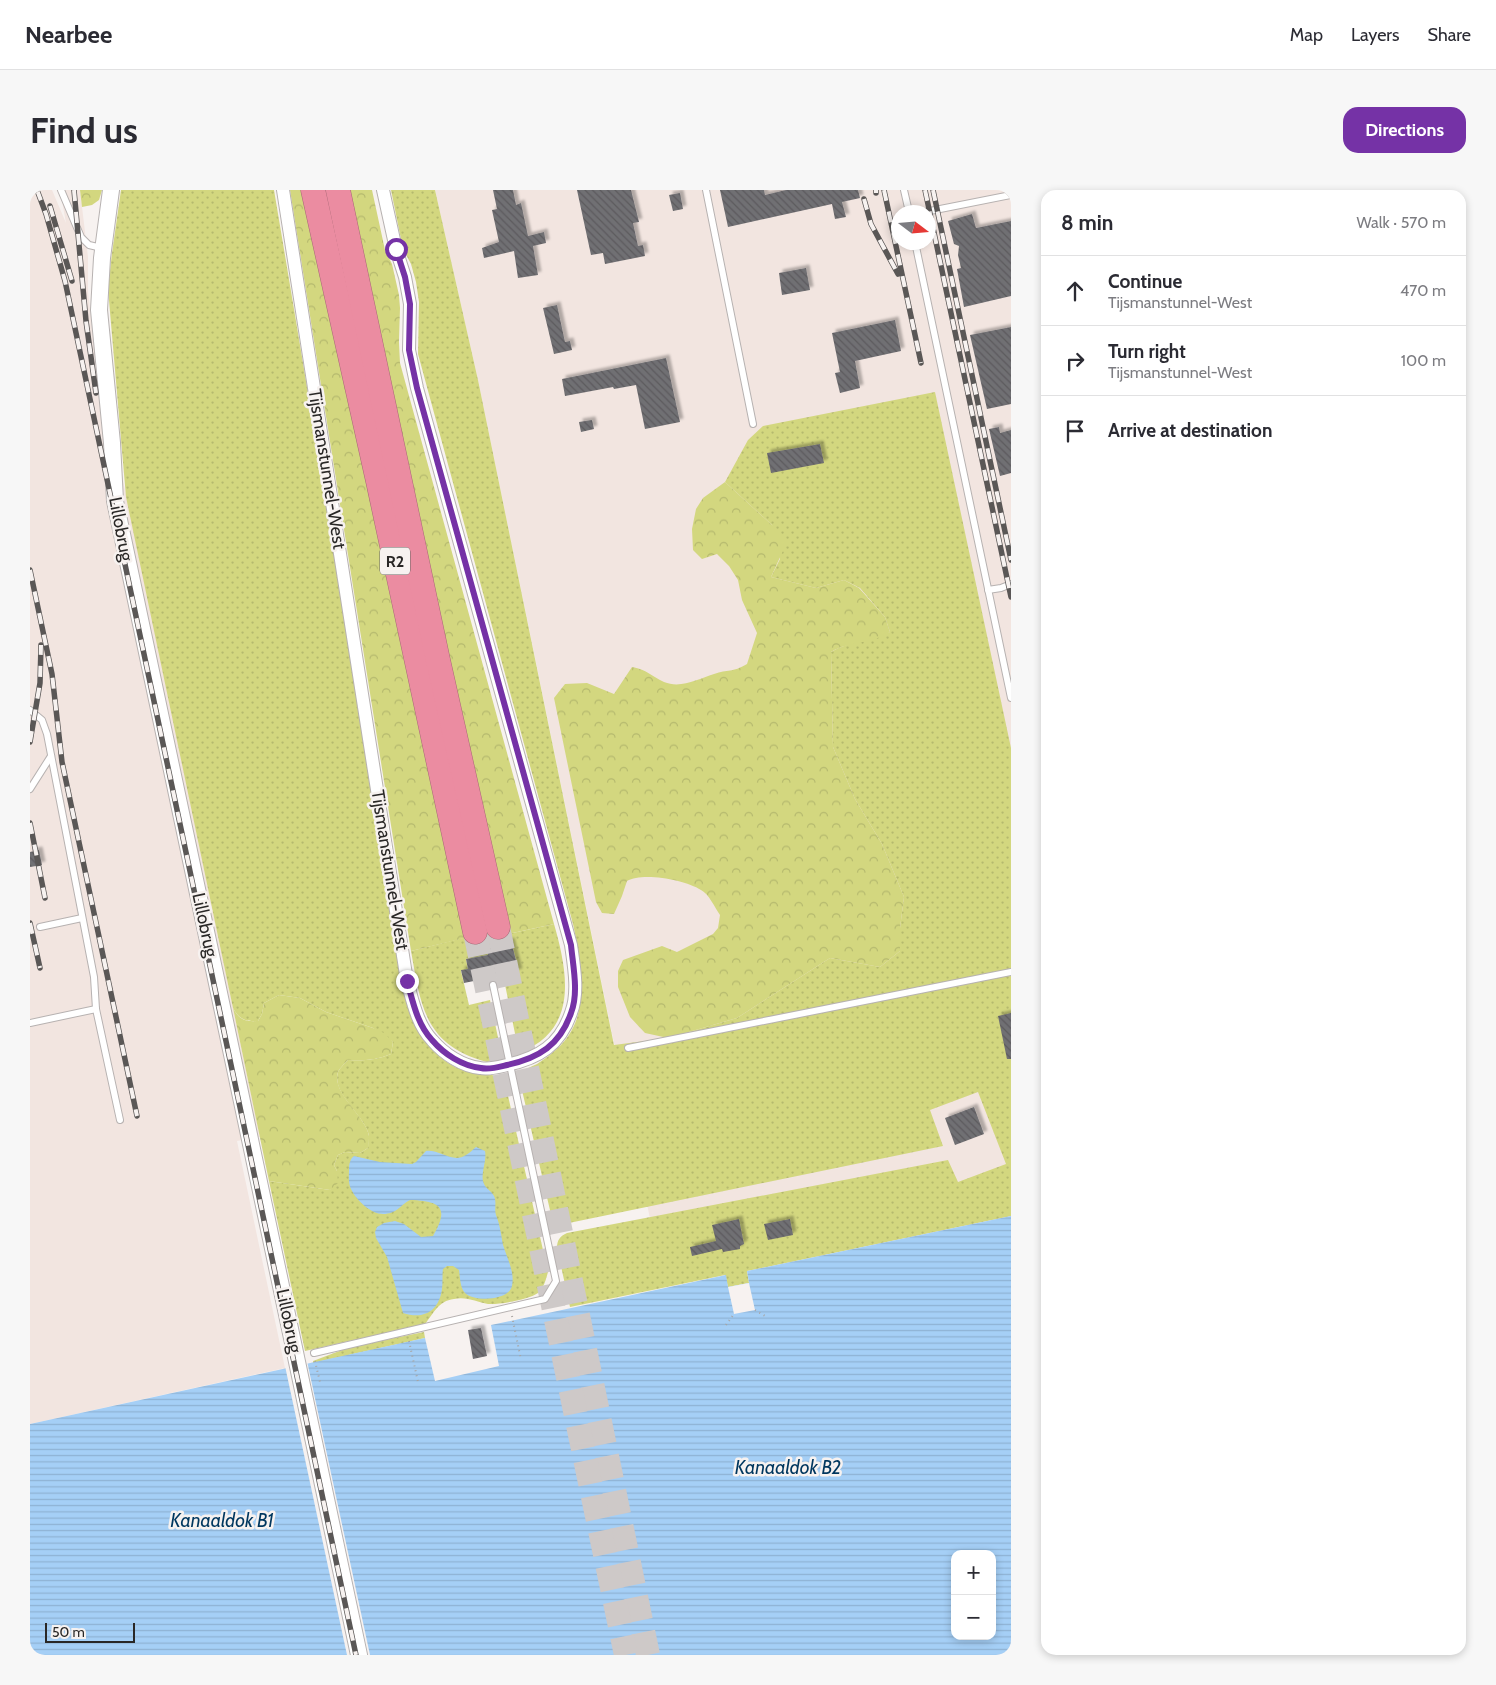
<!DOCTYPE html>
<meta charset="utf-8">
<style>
body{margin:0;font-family:Cabin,sans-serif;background:#f7f7f7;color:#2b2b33}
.controls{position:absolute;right:15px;bottom:15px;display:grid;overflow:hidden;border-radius:10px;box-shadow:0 2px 8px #0003}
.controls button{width:45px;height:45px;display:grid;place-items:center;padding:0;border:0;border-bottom:1px solid #e1e1e2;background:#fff;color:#2b2b33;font:25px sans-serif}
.compass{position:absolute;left:861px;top:15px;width:45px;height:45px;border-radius:50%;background:#fff;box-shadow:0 2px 8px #0003;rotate:106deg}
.scale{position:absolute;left:15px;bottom:12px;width:90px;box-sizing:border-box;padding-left:5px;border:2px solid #292726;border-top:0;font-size:14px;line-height:18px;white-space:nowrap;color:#292726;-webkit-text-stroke:4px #f7f2f0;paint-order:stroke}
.stop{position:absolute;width:15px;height:15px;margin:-11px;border:4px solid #7532a6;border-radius:50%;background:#fff}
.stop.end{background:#7532a6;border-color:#fff;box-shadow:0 1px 5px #0008}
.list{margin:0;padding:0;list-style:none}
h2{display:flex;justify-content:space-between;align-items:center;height:65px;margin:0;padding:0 20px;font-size:21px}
h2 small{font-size:16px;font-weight:400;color:#7c7c81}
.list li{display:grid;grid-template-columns:32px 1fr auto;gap:15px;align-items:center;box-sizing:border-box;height:70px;padding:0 20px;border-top:1px solid #e1e1e2}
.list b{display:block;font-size:19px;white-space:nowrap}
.list p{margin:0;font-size:16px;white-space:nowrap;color:#7c7c81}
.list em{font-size:16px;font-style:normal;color:#7c7c81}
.icon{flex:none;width:28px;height:28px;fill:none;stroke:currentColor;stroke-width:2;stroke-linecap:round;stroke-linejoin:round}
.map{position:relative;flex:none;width:981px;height:1465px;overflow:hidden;border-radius:15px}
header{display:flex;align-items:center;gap:30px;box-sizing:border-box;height:70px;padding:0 25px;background:#fff;border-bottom:1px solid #e1e1e2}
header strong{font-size:24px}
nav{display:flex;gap:28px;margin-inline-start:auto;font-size:18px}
.intro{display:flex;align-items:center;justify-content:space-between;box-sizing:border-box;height:120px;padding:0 30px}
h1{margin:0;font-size:35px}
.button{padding:12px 22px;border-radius:15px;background:#7532a6;color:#fff;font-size:18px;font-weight:700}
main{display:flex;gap:30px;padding:0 30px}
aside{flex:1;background:#fff;border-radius:15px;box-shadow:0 2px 8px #0003}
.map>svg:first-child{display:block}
.built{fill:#f2e5e0;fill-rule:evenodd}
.grass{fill:url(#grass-dots)}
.forest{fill:url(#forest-crowns)}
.water{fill:url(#water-rules);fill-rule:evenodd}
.pier{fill:#f7f2f0}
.building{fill:url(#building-back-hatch);filter:url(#shadow)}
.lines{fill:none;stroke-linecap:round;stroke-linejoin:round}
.motorway-tunnel{stroke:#cec9c8;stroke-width:24;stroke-dasharray:24 12;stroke-linecap:butt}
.service-casing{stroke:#b7b2b1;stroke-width:8}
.minor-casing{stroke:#b7b2b1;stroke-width:14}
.tertiary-casing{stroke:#b7b2b1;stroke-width:18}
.motorway-casing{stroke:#a76976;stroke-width:25}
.path{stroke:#a8a4a2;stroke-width:2;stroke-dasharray:1 4;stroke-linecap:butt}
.service{stroke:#fff;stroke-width:6}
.minor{stroke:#fff;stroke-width:12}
.tertiary{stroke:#fff;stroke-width:16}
.motorway{stroke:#eb8ca1;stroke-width:24}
.rail-casing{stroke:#5a5756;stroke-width:5.5}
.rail{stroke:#f7f2f0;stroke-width:4;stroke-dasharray:11;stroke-linecap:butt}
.route{stroke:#7532a6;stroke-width:6}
.labels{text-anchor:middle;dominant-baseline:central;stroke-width:5;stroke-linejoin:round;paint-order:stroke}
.shield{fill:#f7f2f0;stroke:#676463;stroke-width:1}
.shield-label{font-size:16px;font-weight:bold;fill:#292726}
.street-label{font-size:18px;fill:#292726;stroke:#f7f2f0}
.water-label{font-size:19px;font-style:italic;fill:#00375f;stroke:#f7f2f0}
</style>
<header>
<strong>Nearbee</strong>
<nav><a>Map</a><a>Layers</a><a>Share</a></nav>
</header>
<div class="intro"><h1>Find us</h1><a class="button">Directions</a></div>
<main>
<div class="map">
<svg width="981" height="1465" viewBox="0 0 981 1465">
<defs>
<pattern id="grass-dots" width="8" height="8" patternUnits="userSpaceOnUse" patternTransform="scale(1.25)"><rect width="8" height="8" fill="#d3d77f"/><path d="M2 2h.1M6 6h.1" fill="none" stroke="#b5b96e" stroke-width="1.8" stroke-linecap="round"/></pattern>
<pattern id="forest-crowns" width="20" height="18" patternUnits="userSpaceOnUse" patternTransform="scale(1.25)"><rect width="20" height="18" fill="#d3d77f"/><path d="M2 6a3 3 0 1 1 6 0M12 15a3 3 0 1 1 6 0" fill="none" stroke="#b5b96e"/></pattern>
<pattern id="water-rules" width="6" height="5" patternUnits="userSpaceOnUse" patternTransform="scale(1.25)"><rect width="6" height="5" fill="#a5cff6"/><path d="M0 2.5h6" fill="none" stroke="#8eb2d3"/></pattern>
<pattern id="building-back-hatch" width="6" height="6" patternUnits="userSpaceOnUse" patternTransform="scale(1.25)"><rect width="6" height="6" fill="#706f73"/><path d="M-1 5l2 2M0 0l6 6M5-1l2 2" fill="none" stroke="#5c5b5e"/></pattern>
<filter id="shadow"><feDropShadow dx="3.5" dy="-3.5" stdDeviation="1" flood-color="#0004"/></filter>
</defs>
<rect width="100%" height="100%" fill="#f7f2f0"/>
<!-- built -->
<g class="built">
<polygon points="0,0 22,0 36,33 30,0 50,0 58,67 58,102 64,151 230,947 207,951 255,1178 0,1234"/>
<path d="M405,0H981V1026L634,1097L448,190ZM868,22H898V52H868Z"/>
</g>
<!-- grass -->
<g class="grass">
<path d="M91,0H244C274,178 304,357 332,536C342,606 352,677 365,746C369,770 372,801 380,823C388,846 403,865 425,877C440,884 469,879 476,897L518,1082C516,1089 514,1098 508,1103C500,1109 469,1115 458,1114C447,1112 436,1106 424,1109C408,1111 404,1123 395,1134L275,1161L239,991L300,1000L307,981L304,975L308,965L315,962L330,963L338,958C338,954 339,950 339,946C336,926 301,904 308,882C310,878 315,873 318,870C333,871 347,870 361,864L363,852L343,838L296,822L270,808L249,805L234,813L232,824L228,831C215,832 209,829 203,818L96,307L78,99L82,63Z"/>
<path d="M361,0H405L448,190L584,855L638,848L707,828L800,768L850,777L870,761V738L874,707L852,654L825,609L803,557L801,462C816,453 842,448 860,442L855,427L830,398L814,390L786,398L741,387L750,369L742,335L695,292L718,250L733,236L905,202L981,558V1026L717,1081L719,1093L698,1097L695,1085L540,1117L527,1058C527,1050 530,1046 537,1043L918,970L928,992L976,974L948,902L900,920L913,956L534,1034L523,1033L491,896C491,891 490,885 494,881C497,878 503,876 507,874C516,868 524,862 531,855C562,822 551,772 543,734L388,164L389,112L386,92L381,74L373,59Z"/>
<path d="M524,734C538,783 549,840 489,863L473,785L489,782L481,751L457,757L458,765L436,769L438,779L431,781L439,815L460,810L470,857C468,865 465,870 457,872C394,855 391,816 381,761L473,738L474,745Z"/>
<polygon points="394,1142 395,1148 283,1173 283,1171 320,1157"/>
</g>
<!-- forest -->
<g class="forest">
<polygon points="50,0 72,0 69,10 62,15 52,17"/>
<polygon points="260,0 272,0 439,747 381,761"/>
<polygon points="319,0 342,0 355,60 362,74 369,105 370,118 369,152 370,173 524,734 474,745"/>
<path d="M695,292L742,335L757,352L741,387L786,398L814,390L829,398L855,427L860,442C842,454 819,451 801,462L803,557L825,609L852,654L874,707L870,738V761L850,777L800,768L707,828L638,848L615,843L600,827L588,797V781L593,770L632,756L647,762L683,744L688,738L690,725C685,718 679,704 671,700C655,690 613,682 597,691L592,706L584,724L572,723L566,712L524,508L535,494L557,493L584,504L602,477C618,480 621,486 634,492C651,499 668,489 684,484C698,479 702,483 717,474L727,443L712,410L708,390L699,376L687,364L672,369L663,360L662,339L666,319L673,308Z"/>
<path d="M249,805L270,808L296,822L343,838L354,843L363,852L361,864C347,870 333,871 318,870C315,873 310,878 308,882C301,903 336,926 339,946C339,949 339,954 338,958L330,963L315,962L308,965L304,975L307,981L308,993L300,1000L239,991L203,818C209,829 214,832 228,831L232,824L234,813Z"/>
</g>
<!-- water -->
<g class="water">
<path d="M446,957L455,961C457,971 451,981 453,991C455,999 461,1000 464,1006C467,1012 464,1019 466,1025C470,1035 471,1044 473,1055C477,1068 485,1082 482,1096C479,1111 444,1112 435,1103C430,1098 430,1087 429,1080L423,1076H417L413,1079C412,1085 413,1092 412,1099C409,1121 394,1130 373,1123L357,1067L346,1048L345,1042L347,1037L354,1033L365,1031L374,1034L391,1047L403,1046C420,1017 410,1011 380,1010C370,1015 367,1024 353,1024C341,1024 326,1010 321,999C318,993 319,986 319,980C319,974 320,969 324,966L350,972L382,974L386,972L396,961C409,959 423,974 436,965C440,963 442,960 446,957Z"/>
<path d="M981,1026V1465H0V1234L395,1148L405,1191L469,1176L461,1135L696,1085L698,1097L719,1093L717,1081ZM925,1364H962V1446H925Z"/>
</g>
<!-- pier -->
<g class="pier">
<polygon points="719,1093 725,1120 704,1124 698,1097"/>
<polygon points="277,1171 340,1465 317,1465 255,1176"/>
</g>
<!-- building -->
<g class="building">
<polygon points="463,0 483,0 486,15 491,13 498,46 514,42 516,53 503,56 508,85 488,88 484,61 454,68 452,58 469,52 462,20 467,19"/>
<polygon points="547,0 601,0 609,32 603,33 608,56 613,55 615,66 575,74 573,63 561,65"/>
<polygon points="690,0 734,0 735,5 756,0 828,0 830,8 812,12 816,27 805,29 802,14 698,37"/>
<polygon points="650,3 653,19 643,21 639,5"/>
<polygon points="942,24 946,38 981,31 981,106 934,117 927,79 931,78 928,65 929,56 924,54 918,31"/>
<polygon points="776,78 780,100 752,105 749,83"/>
<polygon points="527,115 535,152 540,151 542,160 524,164 513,118"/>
<polygon points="865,130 871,161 825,171 830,198 810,203 805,183 810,182 802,143"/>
<polygon points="981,137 981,214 957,219 940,145"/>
<polygon points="636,168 650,232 615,239 606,195 584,199 583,197 535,206 532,189"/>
<polygon points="562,230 564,239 551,242 549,232"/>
<polygon points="969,237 970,243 981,240 981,283 970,286 959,239"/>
<polygon points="790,254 794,273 741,283 737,263"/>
<polygon points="9,660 12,675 0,677 0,662"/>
<polygon points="481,751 489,782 434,793 431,780 438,779 436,769 458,765 456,757"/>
<polygon points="981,823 981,869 977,869 968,826"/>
<polygon points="944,917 954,944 925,955 915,928"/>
<polygon points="709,1029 714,1054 710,1056 710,1059 693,1062 692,1059 662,1066 660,1057 686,1051 682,1035"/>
<polygon points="760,1029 763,1045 738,1050 734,1034"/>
<polygon points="451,1138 457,1166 443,1169 438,1140"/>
</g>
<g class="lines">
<!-- motorway-tunnel -->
<g class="motorway-tunnel">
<polyline points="468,737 618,1465"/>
<polyline points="445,742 596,1465"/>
</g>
<!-- service casing -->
<g class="service-casing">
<g id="service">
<polyline points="31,0 51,47 59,55 72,58"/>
<polyline points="676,0 723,234"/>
<polyline points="874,0 879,22"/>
<polyline points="895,22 981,5"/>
<polyline points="885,52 981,508"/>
<polyline points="958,400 971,398 981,394"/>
<polyline points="0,520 12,530 17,544 64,787 66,819 90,930"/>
<polyline points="0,599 21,566"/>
<polyline points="10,737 52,728"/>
<polyline points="0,833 66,819"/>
<polyline points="598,858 981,782"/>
<polyline points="284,1163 515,1109 526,1091 463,795"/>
</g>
</g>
<!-- minor casing -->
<g class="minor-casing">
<path id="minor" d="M253,0L377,791C383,812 387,834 402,850C414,864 432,876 450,878C459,880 469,877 477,875C509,868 530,855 541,823C549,803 544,776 541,755L387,198L379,160L380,114L375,87L366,59L353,0"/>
</g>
<!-- tertiary casing -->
<g class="tertiary-casing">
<polyline id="tertiary" points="81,0 72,68 69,120 82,253 85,311 329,1465"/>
</g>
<!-- motorway casing -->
<g class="motorway-casing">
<g id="motorway">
<polyline points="283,0 348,291 445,742"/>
<polyline points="308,0 408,470 468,737"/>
</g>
</g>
<!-- path -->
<g class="path">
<polyline points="725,1120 737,1127"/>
<polyline points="482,1126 491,1170"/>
<polyline points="696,1135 704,1124"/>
<polyline points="379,1151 388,1192"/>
<polyline points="285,1171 290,1192"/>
</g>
<!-- service -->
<use href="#service" class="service"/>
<!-- minor -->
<use href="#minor" class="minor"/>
<!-- tertiary -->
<use href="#tertiary" class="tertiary"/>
<!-- motorway -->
<use href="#motorway" class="motorway"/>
<!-- rail casing -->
<g class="rail-casing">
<g id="rail">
<polyline points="7,0 16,24 35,91 326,1465"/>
<polyline points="44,0 56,131 66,203"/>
<polyline points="846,0 846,3"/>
<polyline points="854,0 891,173"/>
<polyline points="895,0 981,407"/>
<polyline points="903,0 981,370"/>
<polyline points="834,9 841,34 868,84"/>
<polyline points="20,16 42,91"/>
<polyline points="0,380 22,484 32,572 107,926"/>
<polyline points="0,552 10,493 11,455"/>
<polyline points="0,633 15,708"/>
<polyline points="0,733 10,778"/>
</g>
</g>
<!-- rail -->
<use href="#rail" class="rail"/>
</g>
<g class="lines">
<!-- route -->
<path class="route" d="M366,59L375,87L380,114L379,160L387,198L541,755C543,776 549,803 541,823C530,855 509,868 477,875C469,877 459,880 451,878C432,876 414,864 402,850C387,834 383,812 377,791"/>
</g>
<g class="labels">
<!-- shield labels -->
<rect class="shield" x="350" y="357.5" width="30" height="27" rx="4"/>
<g class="shield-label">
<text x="365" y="371">R2</text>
</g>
<!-- street labels -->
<g class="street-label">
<text transform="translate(297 279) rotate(81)">Tijsmanstunnel-West</text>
<text transform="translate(91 339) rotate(79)">Lillobrug</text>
<text transform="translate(360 680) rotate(81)">Tijsmanstunnel-West</text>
<text transform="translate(175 735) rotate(78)">Lillobrug</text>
<text transform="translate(259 1131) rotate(78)">Lillobrug</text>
</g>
<!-- water labels -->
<g class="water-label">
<text x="758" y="1277">Kanaaldok B2</text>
<text x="192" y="1330">Kanaaldok B1</text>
</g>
</g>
</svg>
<div class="controls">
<button>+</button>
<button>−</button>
</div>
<svg class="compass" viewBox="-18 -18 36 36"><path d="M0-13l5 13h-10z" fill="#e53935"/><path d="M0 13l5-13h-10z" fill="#7c7c81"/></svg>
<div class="scale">50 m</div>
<div class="stop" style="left:366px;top:59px"></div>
<div class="stop end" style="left:377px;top:791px"></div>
</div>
<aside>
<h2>8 min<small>Walk · 570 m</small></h2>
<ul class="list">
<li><svg class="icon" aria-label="ahead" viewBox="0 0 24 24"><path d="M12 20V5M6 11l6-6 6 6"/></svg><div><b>Continue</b><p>Tijsmanstunnel-West</p></div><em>470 m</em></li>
<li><svg class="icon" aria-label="right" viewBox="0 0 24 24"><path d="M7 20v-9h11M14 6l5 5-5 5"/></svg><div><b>Turn right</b><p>Tijsmanstunnel-West</p></div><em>100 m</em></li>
<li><svg class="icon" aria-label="arrive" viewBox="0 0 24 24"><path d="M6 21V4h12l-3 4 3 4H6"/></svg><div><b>Arrive at destination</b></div></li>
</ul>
</aside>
</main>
